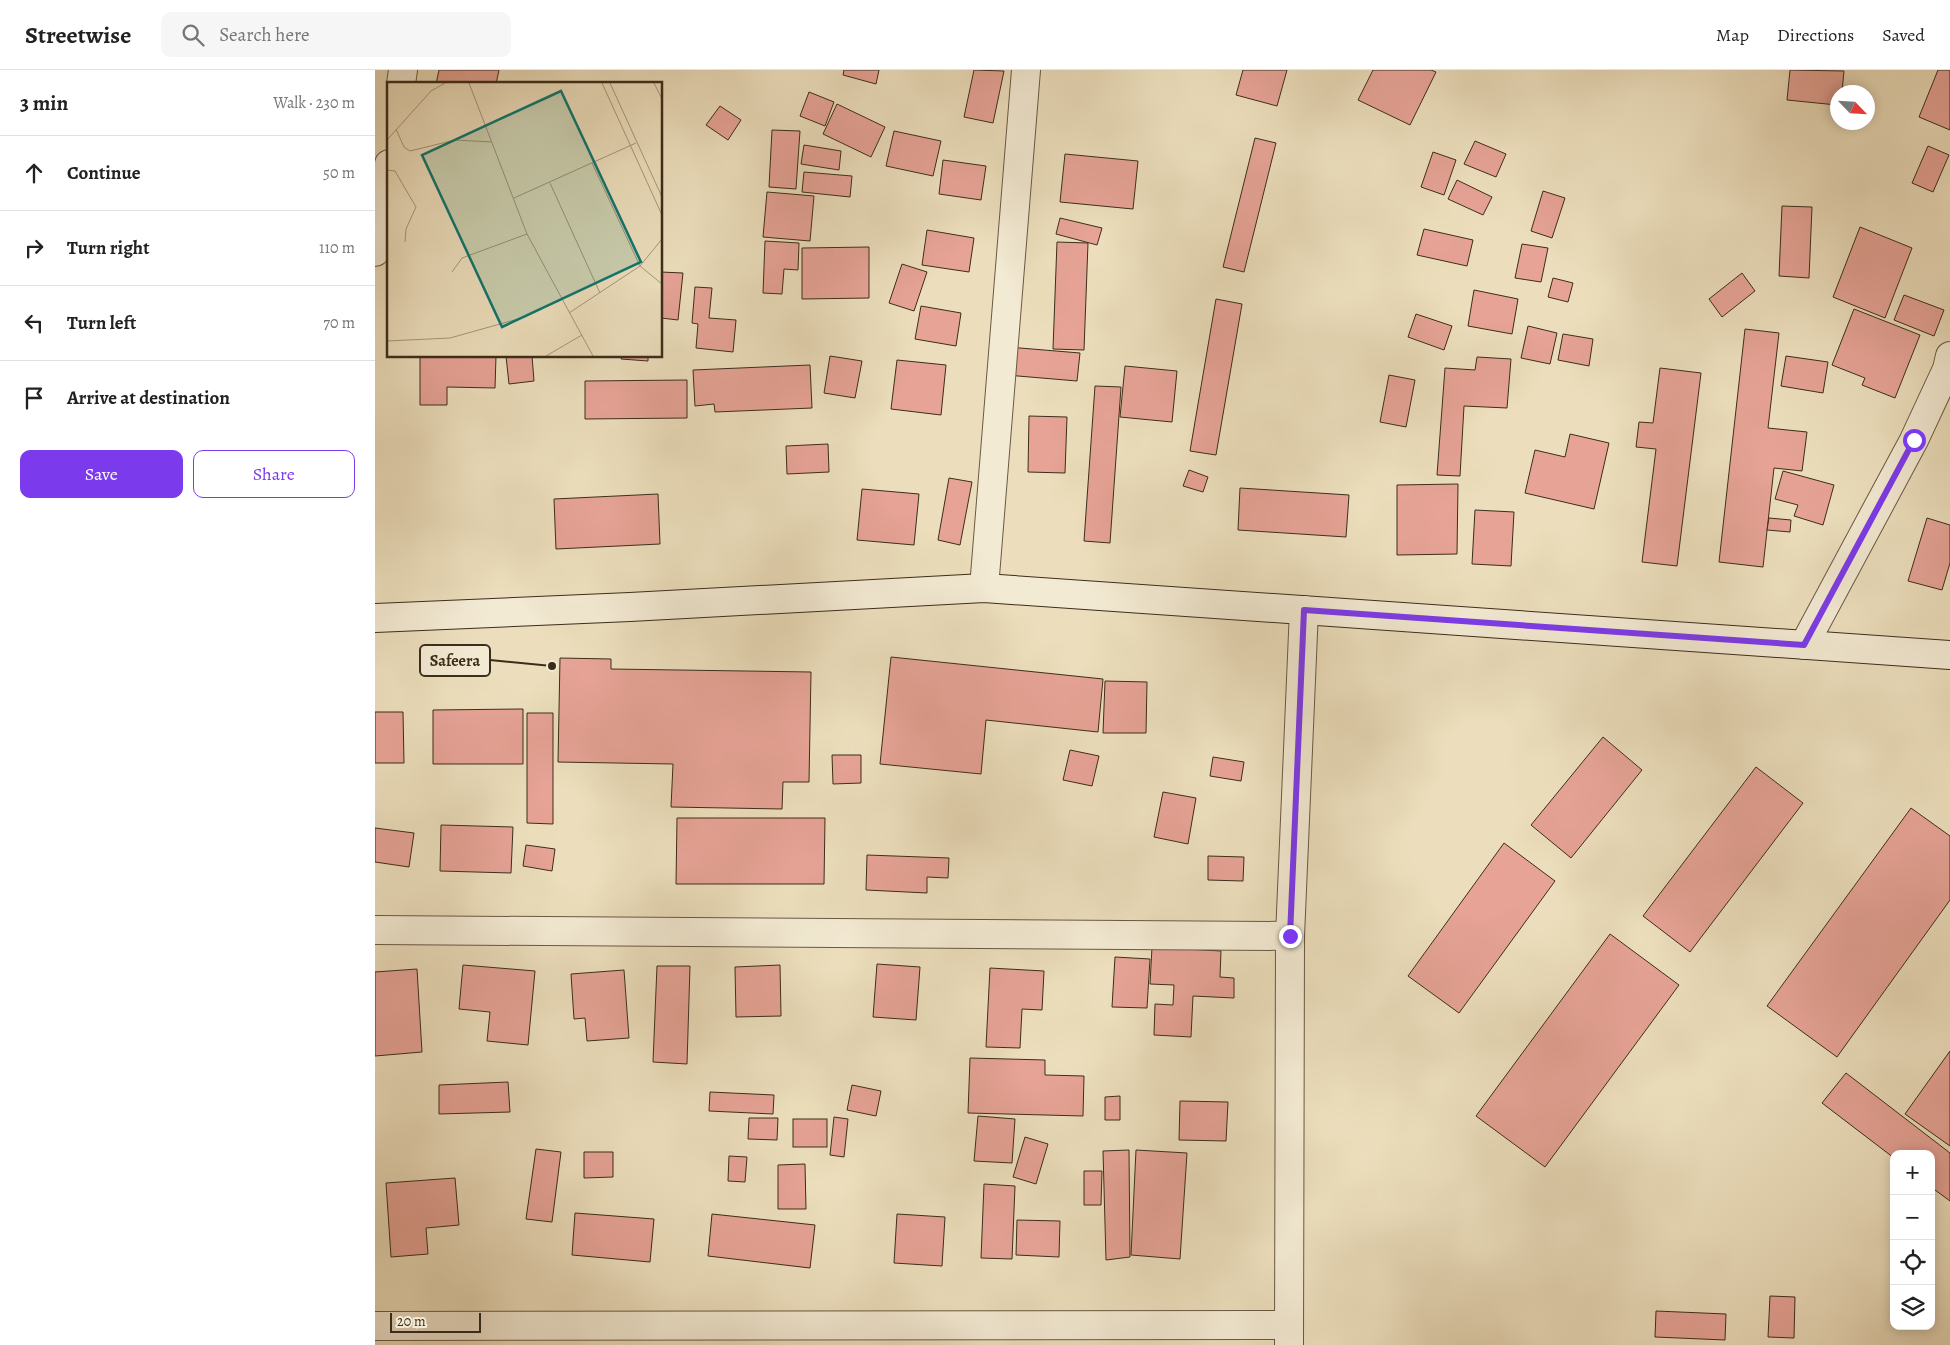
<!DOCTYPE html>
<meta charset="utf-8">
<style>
body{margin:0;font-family:Alegreya,serif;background:#f6f6f6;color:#222}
.controls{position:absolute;right:15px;bottom:15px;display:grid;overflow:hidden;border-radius:10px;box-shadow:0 2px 12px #0003}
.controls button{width:45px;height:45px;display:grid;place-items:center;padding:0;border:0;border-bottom:1px solid #e0e0e0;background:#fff;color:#222;font:25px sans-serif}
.compass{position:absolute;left:1455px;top:15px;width:45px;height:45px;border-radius:50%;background:#fff;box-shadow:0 2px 12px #0003;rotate:115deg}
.scale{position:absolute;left:15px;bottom:12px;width:91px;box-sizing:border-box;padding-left:5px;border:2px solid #3c2d1a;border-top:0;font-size:14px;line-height:18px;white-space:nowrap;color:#3c2d1a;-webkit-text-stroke:4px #f3ead3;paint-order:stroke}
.stop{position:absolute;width:15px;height:15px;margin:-11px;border:4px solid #7c3aed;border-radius:50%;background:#fff}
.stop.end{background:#7c3aed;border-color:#fff;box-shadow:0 1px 5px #0008}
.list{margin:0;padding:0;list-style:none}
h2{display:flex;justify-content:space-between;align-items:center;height:65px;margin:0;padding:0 20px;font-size:21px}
h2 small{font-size:16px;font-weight:400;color:#767676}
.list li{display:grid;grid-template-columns:32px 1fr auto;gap:15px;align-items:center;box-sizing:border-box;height:75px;padding:0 20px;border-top:1px solid #e0e0e0}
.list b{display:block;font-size:19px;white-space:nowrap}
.list em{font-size:16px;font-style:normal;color:#767676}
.actions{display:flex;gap:10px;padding:15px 20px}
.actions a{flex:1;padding:11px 0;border:1px solid #7c3aed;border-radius:10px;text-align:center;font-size:18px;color:#7c3aed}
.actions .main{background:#7c3aed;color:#fff}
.icon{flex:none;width:28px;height:28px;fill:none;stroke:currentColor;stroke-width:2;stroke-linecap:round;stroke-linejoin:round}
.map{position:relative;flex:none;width:1575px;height:1275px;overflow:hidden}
header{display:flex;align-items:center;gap:30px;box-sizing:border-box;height:70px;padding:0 25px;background:#fff;border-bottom:1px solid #e0e0e0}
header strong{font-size:24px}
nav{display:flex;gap:28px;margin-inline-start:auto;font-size:18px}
.search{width:350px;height:45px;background:#f6f6f6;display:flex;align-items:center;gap:12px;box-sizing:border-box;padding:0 18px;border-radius:10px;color:#767676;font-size:19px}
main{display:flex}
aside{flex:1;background:#fff}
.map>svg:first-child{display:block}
.building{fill:#e6a396;stroke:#3c2d1a}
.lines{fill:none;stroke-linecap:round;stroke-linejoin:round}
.minor-casing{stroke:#685942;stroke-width:30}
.secondary-casing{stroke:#3c2d1a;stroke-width:30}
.minor{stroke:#f3ead3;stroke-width:28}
.secondary{stroke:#f3ead3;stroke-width:28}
.route{stroke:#7c3aed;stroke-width:6}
.inset-road{fill:none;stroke:#a6977b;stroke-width:1}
.view{fill:#0f766e;fill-opacity:0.15;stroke:#0f766e;stroke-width:2.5}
.inset-edge{fill:none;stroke:#3c2d1a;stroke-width:2.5}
.leader{fill:none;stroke:#3c2d1a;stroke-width:2}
.callout-dot{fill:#3c2d1a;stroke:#f3ead3;stroke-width:2}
.callout{fill:#f3ead3;stroke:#3c2d1a;stroke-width:2}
.callout-label{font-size:16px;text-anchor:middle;font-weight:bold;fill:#3c2d1a}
</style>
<header>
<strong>Streetwise</strong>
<div class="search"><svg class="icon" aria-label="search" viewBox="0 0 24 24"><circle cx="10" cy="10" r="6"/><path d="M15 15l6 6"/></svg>Search here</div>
<nav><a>Map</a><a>Directions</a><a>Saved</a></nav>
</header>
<main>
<aside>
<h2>3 min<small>Walk · 230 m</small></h2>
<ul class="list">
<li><svg class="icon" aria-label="ahead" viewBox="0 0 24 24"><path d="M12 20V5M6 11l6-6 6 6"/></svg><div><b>Continue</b></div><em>50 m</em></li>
<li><svg class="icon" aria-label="right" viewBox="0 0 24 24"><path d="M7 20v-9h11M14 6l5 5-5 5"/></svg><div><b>Turn right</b></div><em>110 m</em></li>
<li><svg class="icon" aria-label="left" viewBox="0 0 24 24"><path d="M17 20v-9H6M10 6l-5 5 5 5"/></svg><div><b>Turn left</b></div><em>70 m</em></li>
<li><svg class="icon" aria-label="arrive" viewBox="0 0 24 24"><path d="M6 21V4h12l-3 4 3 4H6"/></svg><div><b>Arrive at destination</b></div></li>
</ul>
<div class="actions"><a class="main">Save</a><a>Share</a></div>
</aside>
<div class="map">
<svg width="1575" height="1275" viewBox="0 0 1575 1275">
<rect width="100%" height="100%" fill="#ecdebc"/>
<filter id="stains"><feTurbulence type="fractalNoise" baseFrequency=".004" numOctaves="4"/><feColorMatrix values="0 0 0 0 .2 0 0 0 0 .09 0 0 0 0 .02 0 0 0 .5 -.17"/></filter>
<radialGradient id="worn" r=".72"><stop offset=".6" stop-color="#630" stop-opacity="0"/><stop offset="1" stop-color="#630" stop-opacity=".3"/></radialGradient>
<!-- building -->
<g class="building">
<polygon points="64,0 124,0 121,14 61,14"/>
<polygon points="469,0 504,0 501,14 468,5"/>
<polygon points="599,0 629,1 618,53 589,47"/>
<polygon points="868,0 912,0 902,36 861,25"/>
<polygon points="998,0 1056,0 1061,2 1035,55 983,30"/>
<polygon points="1415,0 1469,1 1467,22 1462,22 1462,35 1412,30"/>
<polygon points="1563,0 1575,0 1575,60 1544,47"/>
<polygon points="434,22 459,32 450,56 425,46"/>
<polygon points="462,34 510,57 496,87 448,64"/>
<polygon points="345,36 366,50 353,70 331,55"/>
<polygon points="397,60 425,61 421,119 394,117"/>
<polygon points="519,61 566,71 558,106 511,96"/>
<polygon points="880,68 901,73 869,202 848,197"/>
<polygon points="1100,71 1131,84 1121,107 1089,94"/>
<polygon points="429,75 466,81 464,100 426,94"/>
<polygon points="1553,76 1574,85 1558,122 1537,113"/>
<polygon points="1058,82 1081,90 1069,125 1046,117"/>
<polygon points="690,84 763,91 758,139 685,132"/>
<polygon points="568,90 611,96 606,130 564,124"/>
<polygon points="429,102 477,106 475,127 427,122"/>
<polygon points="1082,110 1117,127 1108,145 1073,129"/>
<polygon points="1168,121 1190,128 1177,168 1156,161"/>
<polygon points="392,122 439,126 435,171 388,167"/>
<polygon points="1407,136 1437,137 1434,208 1404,206"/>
<polygon points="685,148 727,158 722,175 681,164"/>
<polygon points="1485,157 1537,178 1510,248 1458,227"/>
<polygon points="1049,159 1098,170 1092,196 1042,185"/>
<polygon points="552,160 599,168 594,202 547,195"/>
<polygon points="390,171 424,173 423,200 409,199 407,224 388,223"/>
<polygon points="682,172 713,173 709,280 678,279"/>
<polygon points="1147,174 1173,178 1166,212 1140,208"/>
<polygon points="494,177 494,228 427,229 427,178"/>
<polygon points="527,194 552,202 539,241 514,233"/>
<polygon points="286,202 308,203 303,250 286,248"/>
<polygon points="1367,203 1380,221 1347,247 1334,229"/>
<polygon points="1178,208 1198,213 1193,232 1173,227"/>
<polygon points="320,217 337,218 334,248 361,250 358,282 321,278 323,254 317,253"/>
<polygon points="1099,220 1143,229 1137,264 1093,256"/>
<polygon points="1529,225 1569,240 1559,266 1519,250"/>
<polygon points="841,229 867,234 841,385 815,381"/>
<polygon points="546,236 586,243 581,276 540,269"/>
<polygon points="1479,239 1545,265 1520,328 1487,315 1490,308 1457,295"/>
<polygon points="1041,244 1077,256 1069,280 1033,267"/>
<polygon points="1153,256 1182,263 1175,294 1146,288"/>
<polygon points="1370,259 1404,263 1393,358 1432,362 1427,401 1399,398 1388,497 1344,492"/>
<polygon points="1188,264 1218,269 1214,296 1183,290"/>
<polygon points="633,277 705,283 702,311 631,305"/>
<polygon points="45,286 121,286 120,318 72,317 72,335 45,335"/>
<polygon points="131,286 157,286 159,311 134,314"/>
<polygon points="247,286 273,286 273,291 246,289"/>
<polygon points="455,286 487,291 480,328 449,323"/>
<polygon points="1411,286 1453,292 1448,323 1406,316"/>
<polygon points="1102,287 1136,289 1132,338 1089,336 1085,406 1062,405 1070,298 1100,300"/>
<polygon points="522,290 571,295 566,345 516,339"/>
<polygon points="435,295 437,338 340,342 339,334 320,336 318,300"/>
<polygon points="750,296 802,301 797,352 745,347"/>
<polygon points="1285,298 1326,303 1302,496 1267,492 1281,379 1261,377 1264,352 1278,353"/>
<polygon points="1014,305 1040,310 1031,357 1005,352"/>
<polygon points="312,310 312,348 210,349 210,311"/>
<polygon points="720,316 746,317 735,473 709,471"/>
<polygon points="654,346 692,347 690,403 653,402"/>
<polygon points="1195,364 1234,373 1219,439 1150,423 1160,380 1190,387"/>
<polygon points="453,374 454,402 412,404 411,376"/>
<polygon points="814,400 833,407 828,422 808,416"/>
<polygon points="1408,401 1459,415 1448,455 1419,446 1423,435 1400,429"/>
<polygon points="574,408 597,412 585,475 563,470"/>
<polygon points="1083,414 1082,484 1022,485 1022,415"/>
<polygon points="865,418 974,425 971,467 863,460"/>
<polygon points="487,419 544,424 539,475 482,470"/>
<polygon points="283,424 285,474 181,479 179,429"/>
<polygon points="1100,440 1139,442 1136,496 1097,494"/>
<polygon points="1394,448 1416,450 1415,462 1392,460"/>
<polygon points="1552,448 1575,455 1575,493 1567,520 1533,511"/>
<polygon points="516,587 728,609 723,662 611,650 606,704 505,694"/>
<polygon points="185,588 236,589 236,599 436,602 434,712 408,712 407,739 296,737 298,694 183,692"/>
<polygon points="730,611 772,612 771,663 728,663"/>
<polygon points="148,639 148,694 58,694 58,640"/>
<polygon points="0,642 28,642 29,693 0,693"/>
<polygon points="152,643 178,643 178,754 152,753"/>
<polygon points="1228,667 1267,700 1196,788 1156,755"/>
<polygon points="695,680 724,686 717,716 688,710"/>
<polygon points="457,685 486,685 486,713 458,714"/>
<polygon points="838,687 869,692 866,711 835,706"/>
<polygon points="1381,697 1428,733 1315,882 1268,846"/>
<polygon points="788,722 821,728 813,774 779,767"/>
<polygon points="1536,738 1575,766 1575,830 1462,987 1392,936"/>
<polygon points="302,748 450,748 449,814 301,814"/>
<polygon points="66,755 138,757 136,803 65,801"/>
<polygon points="0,758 39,763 34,797 0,792"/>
<polygon points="1129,773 1180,811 1084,943 1033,906"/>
<polygon points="151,775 180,779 177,801 148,796"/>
<polygon points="492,785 574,788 573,808 552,807 552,823 491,820"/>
<polygon points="833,786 869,787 868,811 833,810"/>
<polygon points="1235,864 1304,915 1170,1097 1101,1046"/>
<polygon points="777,877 846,881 845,907 859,908 859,928 818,926 816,967 779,965 780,934 798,935 799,915 775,914"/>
<polygon points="740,887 775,889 772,938 737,937"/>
<polygon points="502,894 545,897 541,950 498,947"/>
<polygon points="88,895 160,901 153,975 112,971 115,942 84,939"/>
<polygon points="405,895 406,946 361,947 360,897"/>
<polygon points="282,896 315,896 312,994 278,992"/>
<polygon points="615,898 669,901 667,940 647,939 645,978 611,977"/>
<polygon points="42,899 47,982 0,986 0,902"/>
<polygon points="249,900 254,968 212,971 210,948 199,949 196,904"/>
<polygon points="1575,981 1575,1076 1530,1044"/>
<polygon points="595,988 670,990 670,1005 709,1006 708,1046 593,1043"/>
<polygon points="1471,1003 1575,1083 1575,1131 1556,1117 1556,1084 1519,1084 1519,1088 1447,1033"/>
<polygon points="133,1012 135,1042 64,1044 64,1015"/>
<polygon points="477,1015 506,1021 501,1046 472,1040"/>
<polygon points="335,1022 399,1025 398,1044 334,1041"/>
<polygon points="745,1026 745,1050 730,1050 730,1027"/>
<polygon points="805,1031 853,1032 851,1071 804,1070"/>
<polygon points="603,1046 640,1049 637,1093 599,1091"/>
<polygon points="459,1047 473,1049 469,1087 455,1085"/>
<polygon points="374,1048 403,1048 402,1070 373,1069"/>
<rect x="418" y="1049" width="34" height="28"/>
<polygon points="650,1067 673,1074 661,1114 638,1107"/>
<polygon points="161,1079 186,1082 177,1152 151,1149"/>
<polygon points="754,1080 755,1187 731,1190 728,1081"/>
<polygon points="761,1080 812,1083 805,1189 756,1185"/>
<polygon points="209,1082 238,1082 238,1107 209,1108"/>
<polygon points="354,1086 372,1087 370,1112 353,1111"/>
<polygon points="430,1094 431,1139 403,1139 403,1095"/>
<polygon points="709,1101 727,1101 726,1135 709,1135"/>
<polygon points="80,1108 84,1155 51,1158 53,1184 16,1187 11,1113"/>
<polygon points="609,1114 640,1116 637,1189 606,1188"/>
<polygon points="200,1143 279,1149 275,1192 197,1185"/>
<polygon points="337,1144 440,1155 435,1198 333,1186"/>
<polygon points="522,1144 570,1147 567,1196 519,1193"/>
<polygon points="642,1150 685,1151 684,1187 641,1185"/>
<polygon points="1395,1226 1420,1227 1419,1268 1393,1267"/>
<polygon points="1281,1241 1351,1244 1350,1270 1280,1267"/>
</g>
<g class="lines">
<!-- minor casing -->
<g class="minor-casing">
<g id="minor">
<polyline points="26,14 28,0"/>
<polyline points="0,182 14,94"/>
<polyline points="609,518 651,0"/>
<polyline points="1429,575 1539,370 1572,299 1575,286"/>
<polyline points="0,860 915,866"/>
<polyline points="0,1256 914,1255"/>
<polyline points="914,1275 915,866 929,540"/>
</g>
</g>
<!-- secondary casing -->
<g class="secondary-casing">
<polyline id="secondary" points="0,548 255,537 609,518 1575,585"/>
</g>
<!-- minor -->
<use href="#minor" class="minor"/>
<!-- secondary -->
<use href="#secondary" class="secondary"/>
</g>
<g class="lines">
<!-- route -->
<polyline class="route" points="915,866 929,540 1429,575 1539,370"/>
</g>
<!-- overview -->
<g transform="translate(12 12)">
<rect width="275" height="275" fill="#ecdebc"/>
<path class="inset-road" d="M82,1L140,152L206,274M215,1L275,133M223,1L275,115M267,1L275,17M9,47L17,65L23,69L68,58L105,60M0,58L44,9L58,1M205,81L253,184L275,202M0,88L8,89L29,125L19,147L18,160M163,101L213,211M127,116L249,61M65,190L75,176L140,152M182,231L253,184L275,157M0,259L63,256L138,235L175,217M159,274L195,253"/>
<path class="view" d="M174,9L254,180L115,245L35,73Z"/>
<rect width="275" height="275" class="inset-edge"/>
</g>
<!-- callouts -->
<path class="leader" d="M177 596L115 590"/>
<circle class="callout-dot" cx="177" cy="596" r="5"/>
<rect class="callout" x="45" y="575" width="70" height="31" rx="5"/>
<g class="callout-label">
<text x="80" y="596">Safeera</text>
</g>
<rect width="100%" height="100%" filter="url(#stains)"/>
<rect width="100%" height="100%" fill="url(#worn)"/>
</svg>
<div class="controls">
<button>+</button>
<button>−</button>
<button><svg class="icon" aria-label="locate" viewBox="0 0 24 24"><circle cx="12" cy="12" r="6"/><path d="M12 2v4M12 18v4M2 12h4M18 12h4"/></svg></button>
<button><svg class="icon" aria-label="layers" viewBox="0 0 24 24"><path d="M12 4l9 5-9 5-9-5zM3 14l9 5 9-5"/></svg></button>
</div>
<svg class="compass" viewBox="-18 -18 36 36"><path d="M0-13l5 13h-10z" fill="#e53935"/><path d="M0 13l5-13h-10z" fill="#767676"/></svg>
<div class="scale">20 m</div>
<div class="stop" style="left:1539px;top:370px"></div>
<div class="stop end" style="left:915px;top:866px"></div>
</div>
</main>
